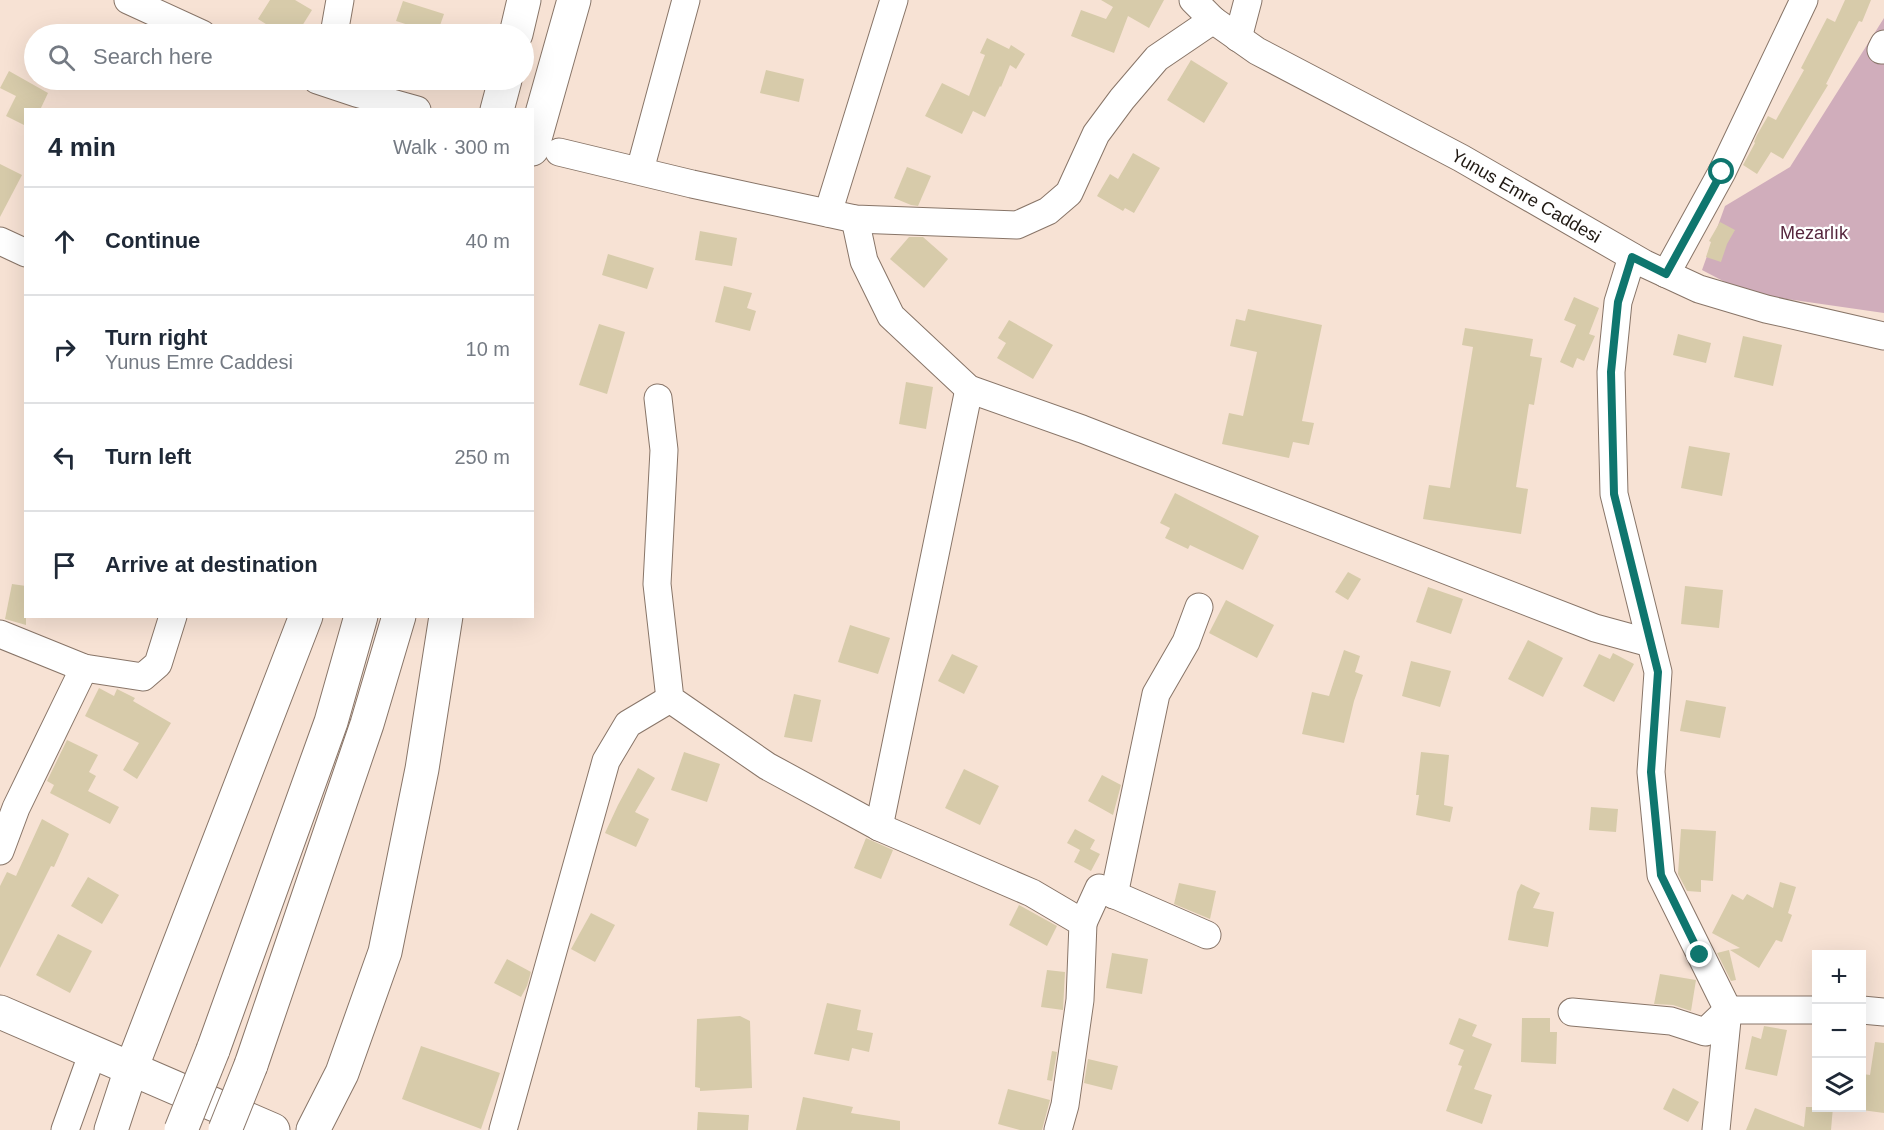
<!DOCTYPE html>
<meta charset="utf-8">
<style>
body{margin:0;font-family:Arial,sans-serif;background:#f6f6f7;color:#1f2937}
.controls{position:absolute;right:18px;bottom:18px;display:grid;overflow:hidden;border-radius:0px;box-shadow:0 6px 24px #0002}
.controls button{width:54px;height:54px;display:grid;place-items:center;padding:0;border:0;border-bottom:2px solid #e0e1e3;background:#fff;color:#1f2937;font:30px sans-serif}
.stop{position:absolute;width:18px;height:18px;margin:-14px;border:4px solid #0f766e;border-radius:50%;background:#fff}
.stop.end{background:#0f766e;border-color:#fff;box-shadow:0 2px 6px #0008}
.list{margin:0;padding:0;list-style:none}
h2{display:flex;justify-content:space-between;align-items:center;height:78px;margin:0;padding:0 24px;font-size:26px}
h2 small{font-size:20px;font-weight:400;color:#747a83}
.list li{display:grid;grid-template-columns:39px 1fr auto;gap:18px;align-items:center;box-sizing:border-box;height:108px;padding:0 24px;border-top:2px solid #e0e1e3}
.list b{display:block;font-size:22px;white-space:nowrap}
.list p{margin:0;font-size:20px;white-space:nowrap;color:#747a83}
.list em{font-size:20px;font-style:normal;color:#747a83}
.icon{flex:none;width:33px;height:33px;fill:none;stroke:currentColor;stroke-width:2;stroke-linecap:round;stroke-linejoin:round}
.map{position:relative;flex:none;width:1884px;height:1130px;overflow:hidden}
.search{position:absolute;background:#fff;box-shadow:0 6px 24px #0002;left:24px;top:24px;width:510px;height:66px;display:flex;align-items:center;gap:15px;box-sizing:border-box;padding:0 21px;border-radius:33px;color:#747a83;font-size:22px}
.panel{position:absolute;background:#fff;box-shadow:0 6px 24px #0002;left:24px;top:108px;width:510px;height:510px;border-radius:0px}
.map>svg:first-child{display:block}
.green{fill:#d0adbb}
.building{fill:#d7cbaa}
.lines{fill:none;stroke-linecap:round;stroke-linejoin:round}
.minor-casing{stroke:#887568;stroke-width:29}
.major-casing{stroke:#887568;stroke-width:35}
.highway-casing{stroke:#887568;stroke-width:35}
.minor{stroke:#fff;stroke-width:27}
.major{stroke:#fff;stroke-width:33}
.highway{stroke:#fff;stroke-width:33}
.highway-bridge-casing{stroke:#887568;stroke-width:35;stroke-linecap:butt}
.highway-bridge{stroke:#fff;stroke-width:33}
.route{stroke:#0f766e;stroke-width:8}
.labels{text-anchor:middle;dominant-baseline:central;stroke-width:4.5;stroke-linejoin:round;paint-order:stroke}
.street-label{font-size:18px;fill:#201913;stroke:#fff}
.park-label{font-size:18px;fill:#57273e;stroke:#fff}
</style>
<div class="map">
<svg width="1884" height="1130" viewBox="0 0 1884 1130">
<rect width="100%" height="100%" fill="#f7e2d4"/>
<!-- green -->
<polygon class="green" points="1884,18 1884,313 1746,293 1702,270 1725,206 1790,167"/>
<!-- building -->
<g class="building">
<polygon points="270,0 295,0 312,10 297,34 264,34 269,26 258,19"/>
<polygon points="1101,0 1164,0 1149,28 1128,16 1114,53 1071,36 1081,10 1106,19 1113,7"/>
<polygon points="1845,0 1871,0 1862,22 1859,21 1826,84 1828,85 1783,159 1771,152 1757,174 1743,165 1755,143 1754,142 1757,135 1768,116 1776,120 1804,70 1801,68 1827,18 1835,22"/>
<polygon points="403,1 444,14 437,34 396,21"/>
<polygon points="987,38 1009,49 1011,45 1025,54 1016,69 1010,65 1001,87 1000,86 985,117 973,111 962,134 925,116 942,83 969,96 985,55 980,53"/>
<polygon points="1191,60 1228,83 1204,123 1167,100"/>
<polygon points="766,70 804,79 799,102 760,93"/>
<polygon points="9,71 48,93 40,110 26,110 26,126 6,116 16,96 0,88"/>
<polygon points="1133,153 1160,168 1134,213 1125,208 1123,211 1097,196 1110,174 1118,179"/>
<polygon points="0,164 22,175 0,217"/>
<polygon points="907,167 931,176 918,206 911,205 894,198"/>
<polygon points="1720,222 1735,230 1727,244 1721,262 1706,257 1711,242 1709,241"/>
<polygon points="700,231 737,238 732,266 695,260"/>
<polygon points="909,237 923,237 948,259 924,288 890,259"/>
<polygon points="608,254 654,268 647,289 602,275"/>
<polygon points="724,286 752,293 747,308 756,311 750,331 715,322"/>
<polygon points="1574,297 1599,308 1589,334 1595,336 1584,361 1577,358 1573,368 1560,362 1576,325 1564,320"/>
<polygon points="1248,309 1322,325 1302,421 1314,423 1309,445 1293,442 1289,458 1222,444 1229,413 1243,416 1257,352 1230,346 1236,319 1245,321"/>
<polygon points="1009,320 1053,345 1033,379 997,358 1006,343 998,338"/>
<polygon points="599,324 625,332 607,394 579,385"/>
<polygon points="1465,328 1533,339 1530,356 1542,358 1534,405 1529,404 1516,487 1528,489 1521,534 1423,519 1429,485 1450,488 1473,347 1462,345"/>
<polygon points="1678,334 1711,343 1706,363 1673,355"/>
<polygon points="1743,336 1782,345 1773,386 1734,377"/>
<polygon points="906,382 933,387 926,429 899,424"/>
<polygon points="1689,446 1730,453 1722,496 1681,488"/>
<polygon points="1175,493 1259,536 1243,570 1190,545 1188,549 1165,538 1170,528 1160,523"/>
<polygon points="1348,572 1361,579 1348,600 1335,592"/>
<polygon points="12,584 26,586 26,625 5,619"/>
<polygon points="1685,586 1723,590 1719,628 1681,624"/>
<polygon points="1428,587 1463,599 1451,634 1416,622"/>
<polygon points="1226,600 1274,625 1257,658 1209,633"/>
<polygon points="850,625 890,638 878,674 838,662"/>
<polygon points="1528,640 1563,658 1543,697 1508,679"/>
<polygon points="1344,650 1360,656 1355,672 1363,675 1354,701 1344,743 1302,734 1312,692 1329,696"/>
<polygon points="1613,653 1634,664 1614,702 1583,686 1599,654 1610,659"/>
<polygon points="952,654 978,666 964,694 938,681"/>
<polygon points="1411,661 1451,671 1440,707 1402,696"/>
<polygon points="99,688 114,696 117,689 135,698 133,701 171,723 137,779 123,770 139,743 85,716"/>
<polygon points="794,694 821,700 812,742 784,737"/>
<polygon points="1686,700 1726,707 1720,738 1680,731"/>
<polygon points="67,740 98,755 89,772 96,776 88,791 119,807 110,824 50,793 54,785 47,781"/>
<polygon points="684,752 720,764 707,802 671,790"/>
<polygon points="1421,752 1449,755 1444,805 1453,807 1450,822 1416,815 1419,795 1416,795"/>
<polygon points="638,768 655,778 635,812 649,819 636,847 605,833 618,805"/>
<polygon points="964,769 999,786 980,825 945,808"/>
<polygon points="1102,775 1121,785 1113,815 1088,801"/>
<polygon points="1591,807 1618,809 1616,832 1589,830"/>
<polygon points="42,819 69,834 54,867 51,866 0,968 0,886 7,872 16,876"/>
<polygon points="1075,829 1095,840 1090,849 1100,854 1091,871 1074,862 1080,850 1067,843"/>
<polygon points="1681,829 1716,831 1713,881 1701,880 1701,892 1687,891 1678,874"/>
<polygon points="866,838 893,850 881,879 854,868"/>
<polygon points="88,877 119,895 102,924 71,906"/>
<polygon points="1780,882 1796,887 1788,913 1792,915 1782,942 1776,940 1759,968 1730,950 1740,948 1712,933 1732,894 1743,900 1747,894 1773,908"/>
<polygon points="1179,883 1216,891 1210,919 1174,904"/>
<polygon points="1521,884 1540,893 1533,908 1554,912 1548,947 1508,940 1517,892"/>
<polygon points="1019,905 1057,926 1047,946 1009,925"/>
<polygon points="591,913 615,925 595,962 571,949"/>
<polygon points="58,934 92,951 70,993 36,975"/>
<polygon points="1729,950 1736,980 1731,981 1717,953"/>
<polygon points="1112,953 1148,959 1142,994 1106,988"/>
<polygon points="507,959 531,972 527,986 521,997 494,983"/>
<polygon points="1047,970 1065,972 1063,1010 1041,1007"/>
<polygon points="1660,974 1696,980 1691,1011 1673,1005 1654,1004"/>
<polygon points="827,1003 861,1010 857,1030 873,1033 869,1052 852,1048 849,1061 814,1054"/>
<polygon points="740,1016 750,1021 752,1088 700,1091 700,1088 695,1087 697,1019"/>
<polygon points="1459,1018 1477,1025 1472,1036 1492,1044 1474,1089 1492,1095 1482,1124 1446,1111 1462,1066 1458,1065 1464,1050 1449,1044"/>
<polygon points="1522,1018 1550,1018 1550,1032 1557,1032 1556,1064 1521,1062"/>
<polygon points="1764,1026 1787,1030 1777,1076 1745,1069 1752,1036 1761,1039"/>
<polygon points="1875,1042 1884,1043 1884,1113 1862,1110 1863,1074 1870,1075"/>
<polygon points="421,1046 500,1073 481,1129 402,1099"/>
<polygon points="1052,1051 1057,1052 1052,1081 1047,1080"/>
<polygon points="1088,1059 1118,1066 1112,1090 1084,1083"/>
<polygon points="1673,1088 1699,1102 1688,1122 1663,1109"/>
<polygon points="1008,1089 1050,1100 1042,1130 1020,1130 998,1124"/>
<polygon points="803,1097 853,1107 851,1113 900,1121 900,1130 796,1130"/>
<polygon points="1806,1107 1833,1107 1831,1130 1746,1130 1755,1108 1804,1127"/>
<polygon points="698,1112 749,1115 748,1130 697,1130"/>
</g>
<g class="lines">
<!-- minor casing -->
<g class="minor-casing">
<g id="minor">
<polyline points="128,0 202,34"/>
<polyline points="1193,0 1213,20 1257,51 1461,158 1645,264 1699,289 1766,309 1884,336"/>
<polyline points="334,34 340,0"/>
<polyline points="1238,38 1248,0"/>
<polyline points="1884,44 1881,50 1884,50"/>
<polyline points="317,80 356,93 417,110"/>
<polyline points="559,152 692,184 855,219 1017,225 1048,211 1069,193 1096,134 1122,99 1157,58 1213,20"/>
<polyline points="640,170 686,0"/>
<polyline points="828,213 894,0"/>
<polyline points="855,219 864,261 891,316 969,389 1082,429 1595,628 1650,643"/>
<polyline points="0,241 26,253"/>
<polyline points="1632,257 1618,302 1611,372 1614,494 1658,672 1651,772 1661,875 1728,1010 1716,1130"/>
<polyline points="1666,274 1722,172 1804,0"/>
<polyline points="658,398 664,450 657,584 670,699 767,766 879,827 1032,893 1083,923 1080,1000 1065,1105 1058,1130"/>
<polyline points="0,634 84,668 143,677 158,664 173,616"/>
<polyline points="879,827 969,389"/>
<polyline points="0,851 16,808 84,668"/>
<polyline points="1114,895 1156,694 1186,642 1199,607"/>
<polyline points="1083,923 1099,888 1207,935"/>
<polyline points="1862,1010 1884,1012"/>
<polyline points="1572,1012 1671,1021 1705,1032 1728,1010 1816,1010"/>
<polyline points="65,1130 93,1052"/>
<polyline points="503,1130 606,761 628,724 670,699"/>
</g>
</g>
<!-- major casing -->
<g class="major-casing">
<polyline id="major" points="0,1012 273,1130"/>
</g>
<!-- highway casing -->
<g class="highway-casing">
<g id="highway">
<polyline points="516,34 524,0"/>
<polyline points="497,110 505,80"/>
<polyline points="532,149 574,0"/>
<polyline points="213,1050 331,722 361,616"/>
<polyline points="251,1065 367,724 399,616"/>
<polyline points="111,1130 131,1069 306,616"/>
<polyline points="313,1130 342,1073 385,952 422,769 446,616"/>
</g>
</g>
<!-- minor -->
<use href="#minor" class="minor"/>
<!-- major -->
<use href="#major" class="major"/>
<!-- highway -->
<use href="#highway" class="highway"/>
<!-- highway-bridge casing -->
<g class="highway-bridge-casing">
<g id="highway-bridge">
<polyline points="181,1130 213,1050"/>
<polyline points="225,1130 251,1065"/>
</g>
</g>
<!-- highway-bridge -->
<use href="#highway-bridge" class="highway-bridge"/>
</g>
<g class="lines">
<!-- route -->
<polyline class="route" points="1700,955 1661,875 1651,772 1658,672 1614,494 1611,372 1618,302 1632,257 1666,274 1722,172"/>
</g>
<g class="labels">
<!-- street labels -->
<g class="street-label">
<text transform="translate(1526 196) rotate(30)">Yunus Emre Caddesi</text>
</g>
<!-- park labels -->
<g class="park-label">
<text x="1814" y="233">Mezarlık</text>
</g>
</g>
</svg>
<div class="controls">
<button>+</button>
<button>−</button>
<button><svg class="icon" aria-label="layers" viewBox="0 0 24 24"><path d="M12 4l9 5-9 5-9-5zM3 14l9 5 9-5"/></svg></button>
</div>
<div class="stop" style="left:1722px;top:172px"></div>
<div class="stop end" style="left:1700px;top:955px"></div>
<div class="search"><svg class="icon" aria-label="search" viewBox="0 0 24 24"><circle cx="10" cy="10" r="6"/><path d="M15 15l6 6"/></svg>Search here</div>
<section class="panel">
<h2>4 min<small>Walk · 300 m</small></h2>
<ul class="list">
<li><svg class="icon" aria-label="ahead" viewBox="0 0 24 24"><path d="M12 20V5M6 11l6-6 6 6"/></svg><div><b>Continue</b></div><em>40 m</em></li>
<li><svg class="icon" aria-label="right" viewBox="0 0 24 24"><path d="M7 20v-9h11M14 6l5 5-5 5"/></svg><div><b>Turn right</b><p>Yunus Emre Caddesi</p></div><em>10 m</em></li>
<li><svg class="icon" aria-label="left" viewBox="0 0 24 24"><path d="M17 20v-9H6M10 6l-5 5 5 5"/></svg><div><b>Turn left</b></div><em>250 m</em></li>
<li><svg class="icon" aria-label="arrive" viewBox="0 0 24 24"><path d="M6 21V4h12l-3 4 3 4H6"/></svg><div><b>Arrive at destination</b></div></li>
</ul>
</section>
</div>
